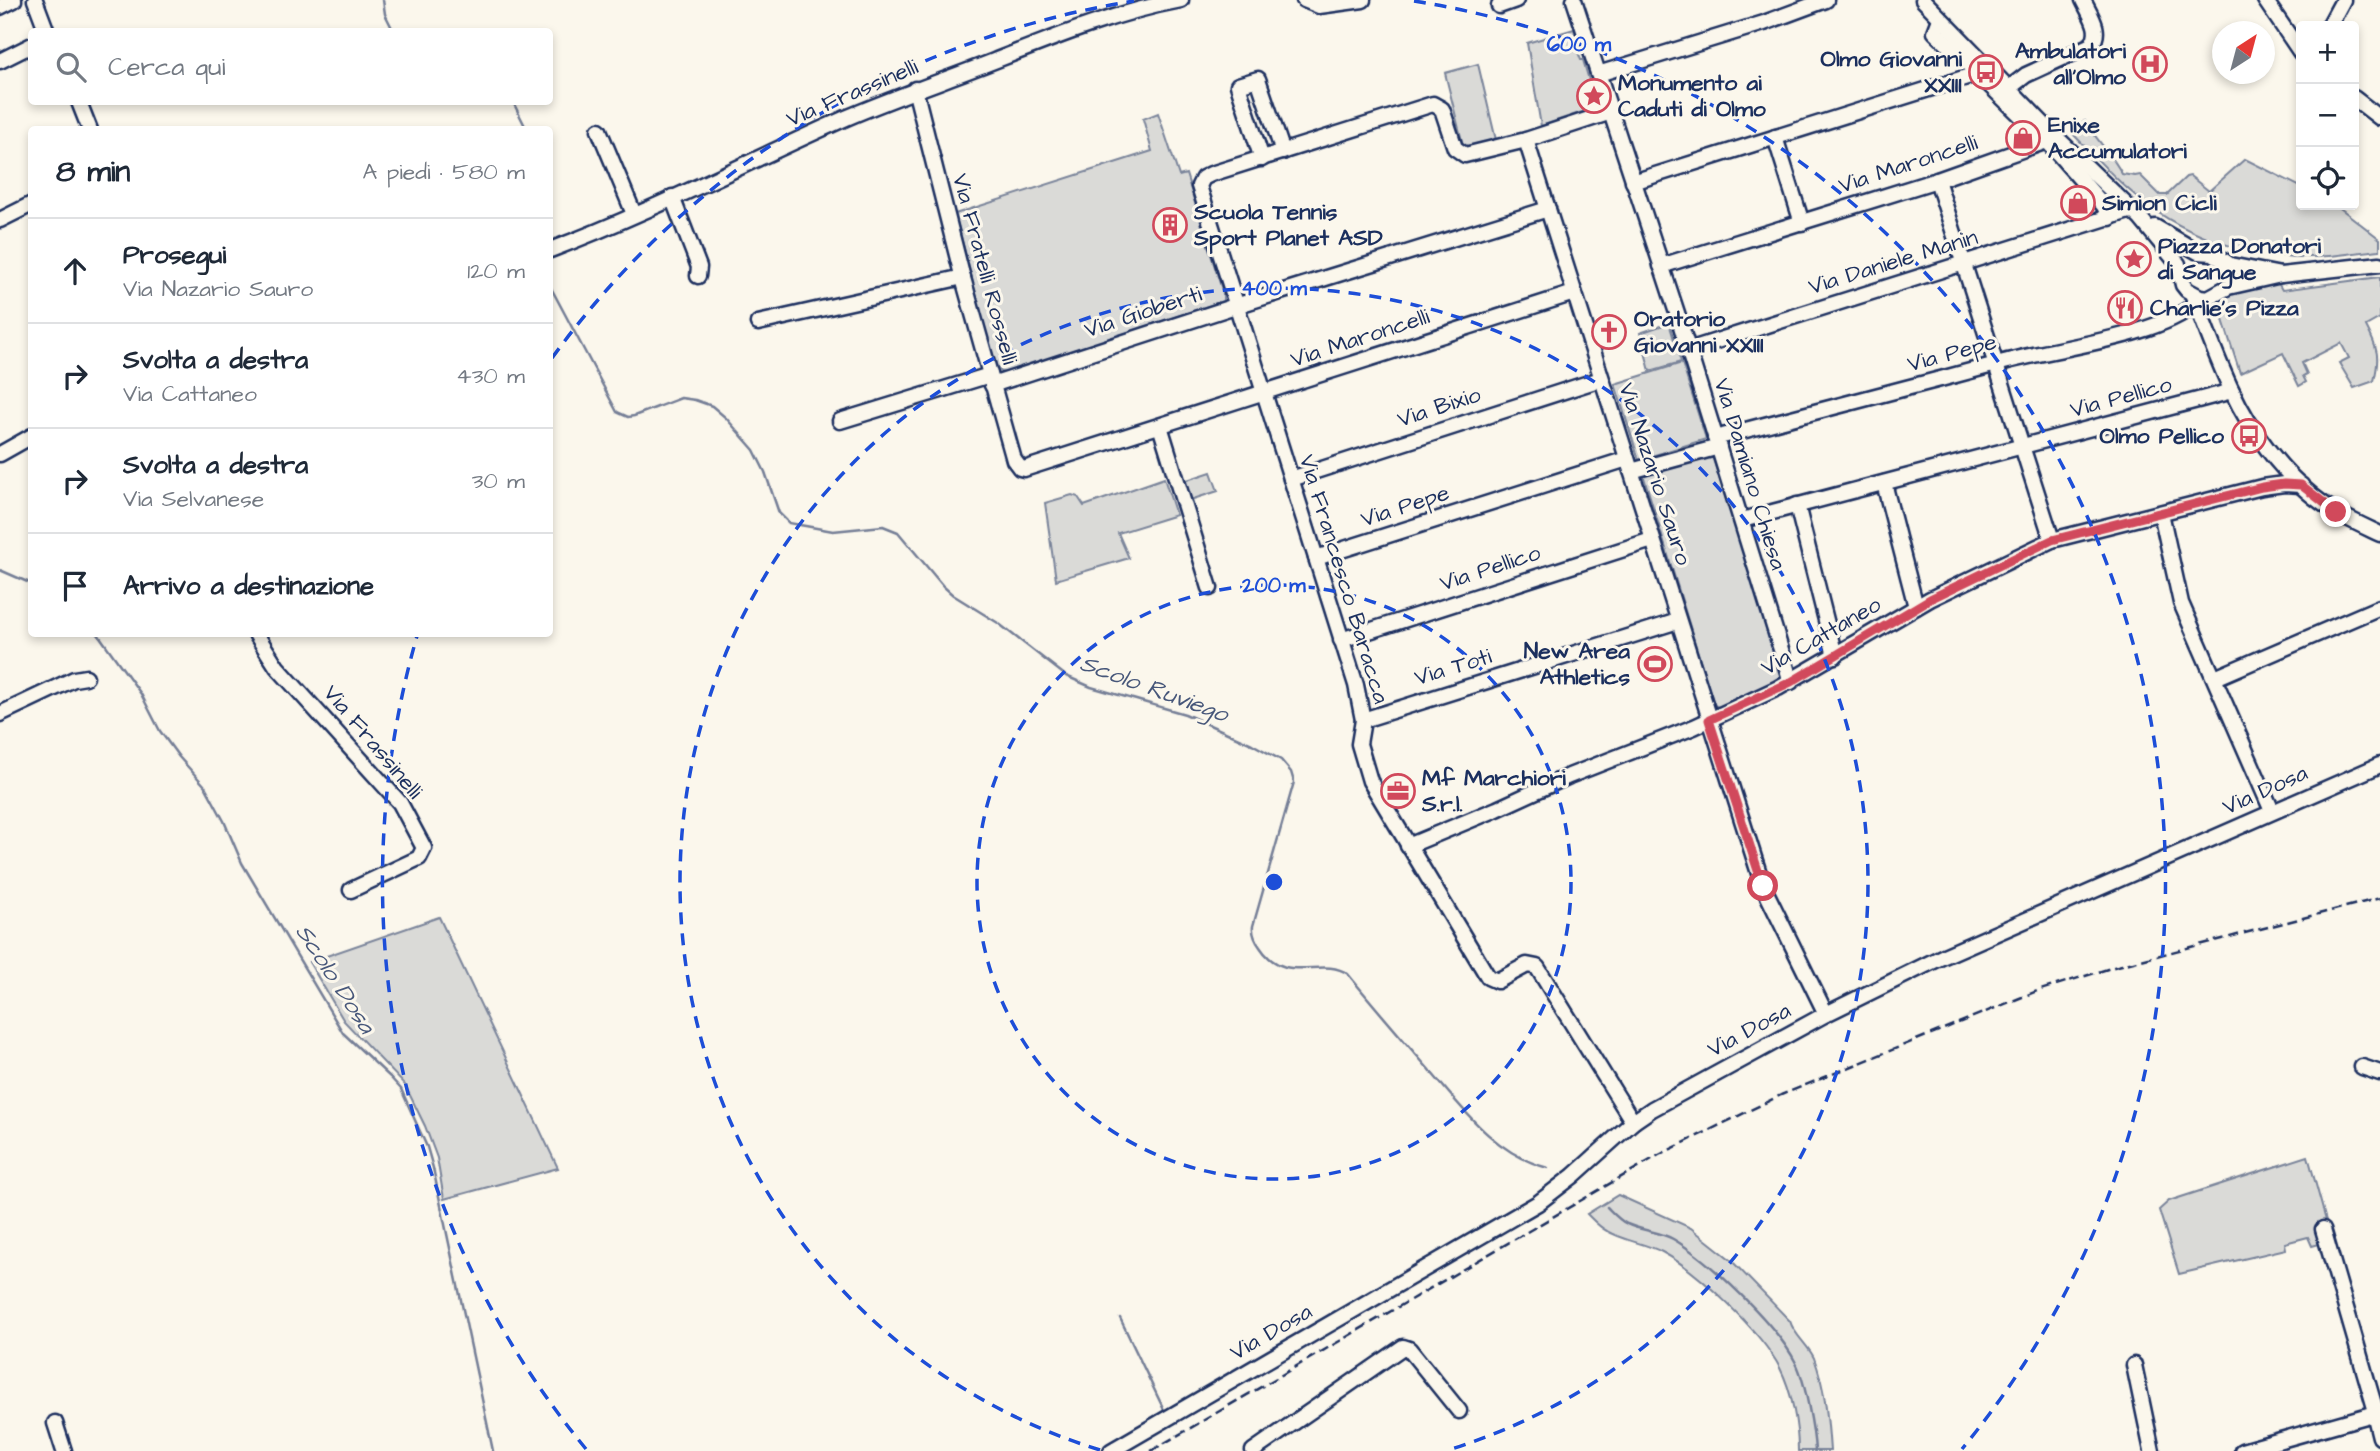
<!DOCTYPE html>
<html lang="it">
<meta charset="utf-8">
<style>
body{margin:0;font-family:"Architects Daughter",sans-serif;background:#f6f6f7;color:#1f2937}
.controls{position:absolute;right:21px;top:21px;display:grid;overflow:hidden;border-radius:7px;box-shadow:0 4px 10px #0003}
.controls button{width:63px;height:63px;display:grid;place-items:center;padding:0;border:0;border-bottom:2px solid #e0e1e3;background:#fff;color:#1f2937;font:35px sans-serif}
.compass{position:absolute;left:2212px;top:21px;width:63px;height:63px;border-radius:50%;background:#fff;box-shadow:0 4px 10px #0003;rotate:36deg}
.stop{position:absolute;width:21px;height:21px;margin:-16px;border:5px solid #d1495b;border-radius:50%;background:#fff}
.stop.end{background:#d1495b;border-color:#fff;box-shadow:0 2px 7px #0008}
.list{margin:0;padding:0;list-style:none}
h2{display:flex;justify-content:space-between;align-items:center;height:91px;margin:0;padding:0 28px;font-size:30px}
h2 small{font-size:23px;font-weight:400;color:#747a83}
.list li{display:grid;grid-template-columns:46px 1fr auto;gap:21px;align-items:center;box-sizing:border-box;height:105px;padding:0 28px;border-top:2px solid #e0e1e3}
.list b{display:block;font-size:26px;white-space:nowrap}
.list p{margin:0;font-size:23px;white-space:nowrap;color:#747a83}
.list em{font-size:23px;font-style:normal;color:#747a83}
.icon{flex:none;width:38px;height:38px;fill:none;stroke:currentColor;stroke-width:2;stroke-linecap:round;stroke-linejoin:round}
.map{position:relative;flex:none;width:2380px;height:1451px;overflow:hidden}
.search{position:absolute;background:#fff;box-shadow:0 4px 10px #0003;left:28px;top:28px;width:525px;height:77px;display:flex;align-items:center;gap:18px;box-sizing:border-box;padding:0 24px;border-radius:7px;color:#747a83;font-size:26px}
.panel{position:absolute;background:#fff;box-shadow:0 4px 10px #0003;left:28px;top:126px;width:525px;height:511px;border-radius:7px}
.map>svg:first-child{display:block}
.green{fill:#dadad7;stroke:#7a849a;stroke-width:2}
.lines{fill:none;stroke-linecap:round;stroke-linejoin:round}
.stream{stroke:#747e96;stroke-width:2.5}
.minor-casing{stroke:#1b2f5e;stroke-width:19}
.minor{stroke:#fbf7ec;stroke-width:14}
.rail{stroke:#1b2f5e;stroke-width:2.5;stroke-dasharray:10 5;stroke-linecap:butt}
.route{stroke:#d1495b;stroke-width:9}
.ring{fill:none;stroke:#1d4ed8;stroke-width:3.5;stroke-dasharray:12 9}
.labels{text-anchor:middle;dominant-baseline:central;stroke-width:6;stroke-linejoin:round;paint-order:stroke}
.poi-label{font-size:23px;font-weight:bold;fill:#1b2f5e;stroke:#fbf7ec;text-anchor:start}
.street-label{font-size:23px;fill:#1b2f5e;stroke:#fbf7ec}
.water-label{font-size:24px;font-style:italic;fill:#47577a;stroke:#fbf7ec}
.centre{fill:#1d4ed8;stroke:#fbf7ec;stroke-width:3.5}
.ring-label{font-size:21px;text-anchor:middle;font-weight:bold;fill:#1d4ed8;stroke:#fbf7ec;stroke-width:6;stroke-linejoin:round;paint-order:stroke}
</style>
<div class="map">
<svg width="2380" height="1451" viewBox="0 0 2380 1451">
<rect width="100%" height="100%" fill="#fbf7ec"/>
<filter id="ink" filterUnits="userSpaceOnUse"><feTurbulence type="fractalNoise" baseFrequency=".0143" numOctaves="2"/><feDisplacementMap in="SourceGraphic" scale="14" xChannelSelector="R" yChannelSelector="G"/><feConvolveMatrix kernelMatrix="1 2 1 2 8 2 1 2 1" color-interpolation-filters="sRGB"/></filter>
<g filter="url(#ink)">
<!-- green -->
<g class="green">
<polygon points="1574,29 1576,36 1573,39 1581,60 1583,60 1597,107 1541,126 1527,43"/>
<polygon points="1478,64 1496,140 1464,149 1445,73"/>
<polygon points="1158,113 1179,176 1186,174 1223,293 1223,301 1005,373 1001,372 997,367 986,333 955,214 1152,151 1143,119"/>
<path d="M2085,121C2096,140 2112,154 2122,174L2135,176L2140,175L2160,195H2167L2186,177L2190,176L2209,191L2245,159L2301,187V205H2336L2380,239V250C2357,252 2334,257 2311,257C2244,258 2178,234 2129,190C2107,171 2088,149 2068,129Z"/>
<path d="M2380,277V318L2366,326C2378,349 2380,357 2374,381L2354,388L2339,363L2349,358L2341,343L2302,363L2307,374L2303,376L2306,382L2299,386L2283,353L2240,373L2218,304L2223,294L2260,285L2278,283L2282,290Z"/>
<polygon points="1669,323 1681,362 1650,371 1640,333"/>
<polygon points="1682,363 1706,439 1639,460 1615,384"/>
<polygon points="1712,456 1784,677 1720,708 1714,705 1643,474"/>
<polygon points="1211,472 1218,491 1184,502 1178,483"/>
<polygon points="1164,478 1176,515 1118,533 1129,558 1056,580 1045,503 1072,495 1078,497 1084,506"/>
<polygon points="439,917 558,1168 444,1199 437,1158 425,1126 405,1085 344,1021 309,962"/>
<polygon points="2308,1156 2328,1228 2323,1243 2312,1246 2308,1237 2285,1243 2286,1249 2179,1274 2159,1210 2169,1201"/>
<path d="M1618,1195L1691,1228L1730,1259L1790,1321C1794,1335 1808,1345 1814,1358C1825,1387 1828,1420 1830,1451H1798C1798,1424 1792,1392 1780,1368C1761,1332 1698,1271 1662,1252C1645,1243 1624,1241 1607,1231C1599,1227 1593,1220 1587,1214Z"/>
</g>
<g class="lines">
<!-- stream -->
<g class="stream">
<polyline points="383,0 385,14 394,32"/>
<polyline points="513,102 527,130"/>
<path d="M550,286L617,412L628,417L634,416L681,398L695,400L712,406L726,418L754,450L765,472L779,513L789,523L833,531L883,526L898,532L943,586L953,595L998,623L1066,676L1091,687L1185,714L1252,744L1281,760L1291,772L1294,782L1253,926C1252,934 1255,940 1260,947C1286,987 1321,955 1348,974C1373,1005 1399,1035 1425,1065C1460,1105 1493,1154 1548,1168"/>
<polyline points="0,570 32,584"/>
<polyline points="98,634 141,694 160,731 179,757 205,786 224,821 242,863 343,1033 390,1077 401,1089 427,1147 433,1168 493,1451"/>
<path d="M1607,1207C1613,1213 1619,1220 1627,1224C1642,1231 1658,1231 1673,1239C1709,1260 1777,1325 1796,1363C1805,1380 1814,1431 1815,1451"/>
<polyline points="1120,1318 1165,1412"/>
</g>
<!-- minor casing -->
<g class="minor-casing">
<g id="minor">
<polyline points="35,0 47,32"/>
<polyline points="1304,0 1319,6 1363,0"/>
<polyline points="1574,0 1677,313 1791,682"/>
<polyline points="1923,0 2053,134 2141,219 2178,264 2183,285 2187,290 2200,297 2208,298 2228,287 2281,275"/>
<polyline points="2265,0 2301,53"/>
<polyline points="1499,6 1516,0"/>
<polyline points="0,7 14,0"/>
<polyline points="1940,19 1935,32 2047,141 2104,206 2110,218"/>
<polyline points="2329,26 2343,0"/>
<polyline points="0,61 32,45"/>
<polyline points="1598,74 1764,23 1826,0"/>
<path d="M2009,88L2026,75L2091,45C2103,31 2090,15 2083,0"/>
<polyline points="915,89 961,271 1014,460 1020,468 1024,469 1574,293"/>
<polyline points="2354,98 2380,118"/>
<polyline points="79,102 90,130"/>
<polyline points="1611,112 1526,140 1465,155 1455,148 1442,109 1433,104 1211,174 1203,178 1199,186 1356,685 1363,720 1359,744 1370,781 1488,977 1497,981 1527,965 1537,967 1633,1122"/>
<polyline points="599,130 634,214"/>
<polyline points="1775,137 1802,223"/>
<polyline points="1526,140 1763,886 1826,1014"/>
<polyline points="1262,159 1238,85 1258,79 1283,152"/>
<polyline points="1937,180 2052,540"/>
<polyline points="1633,182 1967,77 1974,72"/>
<polyline points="672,197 699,267 698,276"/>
<polyline points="0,220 32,204"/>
<polyline points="2155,227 2198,252 2213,253 2230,265 2281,275 2380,264"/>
<path d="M550,250C651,212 747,162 846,118C895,97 945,80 994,61C1055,37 1117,12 1181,0"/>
<polyline points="1661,266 1937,180 2047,141 2053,134"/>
<path d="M2193,296C2206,327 2217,360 2232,391C2250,430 2281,471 2314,497C2334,513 2357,523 2380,534"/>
<polyline points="758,323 963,277"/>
<polyline points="1688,350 2132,210"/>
<polyline points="992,385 1229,308 1548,209"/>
<polyline points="840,421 990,375"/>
<polyline points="1160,426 1210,588"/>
<path d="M1715,438C1812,413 1908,388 2004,362C2054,348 2159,337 2196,303"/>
<polyline points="0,454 32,436"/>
<polyline points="1631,471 1719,447"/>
<polyline points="1291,479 1601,379"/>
<polyline points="1884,483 1916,607"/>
<polyline points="1797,505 1835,656"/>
<polyline points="2161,513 2181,603 2272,811"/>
<polyline points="1742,520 2232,391"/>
<polyline points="1316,558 1627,459"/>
<polyline points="256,634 277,667 400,803 424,848 419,858 351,890"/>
<polyline points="1341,640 1652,540"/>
<polyline points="2215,678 2380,607"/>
<polyline points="0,714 74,679 86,677"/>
<polyline points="1363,720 1678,621"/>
<polyline points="1408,846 1497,809 1569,776 1694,727 1778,688 1930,599 2052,540 2262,487 2284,484 2301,485"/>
<polyline points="2362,1067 2380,1073"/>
<polyline points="2323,1229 2375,1408 2374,1413 2380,1437"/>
<polyline points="2134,1365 2152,1451"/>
<polyline points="55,1423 64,1451"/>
<polyline points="1111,1451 1538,1203 1573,1176 1633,1122 1652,1109 1826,1014 1944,956 2380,765"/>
<polyline points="1253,1451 1403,1347 1409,1349 1459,1411"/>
<polyline points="2242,1451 2380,1412"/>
</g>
</g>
<!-- minor -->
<use href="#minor" class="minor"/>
<!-- rail -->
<polyline class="rail" points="1151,1451 1659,1155 1781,1095 2037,991 2114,967 2380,898"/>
</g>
</g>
<g class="lines" filter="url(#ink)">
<!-- route -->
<polyline class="route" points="1763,886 1709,720 1791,682 1930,599 2052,540 2262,487 2284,484 2301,485 2336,512"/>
</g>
<!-- distance rings -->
<g class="ring">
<circle cx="1274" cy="882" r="297"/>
<path d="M1100 1450A594 594 0 1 1 1448 1450"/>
<path d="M586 1449A892 892 0 0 1 417 636M552 358A892 892 0 0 1 1134 1M1414 1A892 892 0 0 1 1962 1449"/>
</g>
<!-- icons -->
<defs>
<g id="hospital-ring" transform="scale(1.75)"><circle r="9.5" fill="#fbf7ec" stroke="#d1495b" stroke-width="1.5"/><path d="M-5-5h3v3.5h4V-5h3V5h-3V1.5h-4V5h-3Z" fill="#d1495b"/></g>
<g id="bus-ring" transform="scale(1.75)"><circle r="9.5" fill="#fbf7ec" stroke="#d1495b" stroke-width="1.5"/><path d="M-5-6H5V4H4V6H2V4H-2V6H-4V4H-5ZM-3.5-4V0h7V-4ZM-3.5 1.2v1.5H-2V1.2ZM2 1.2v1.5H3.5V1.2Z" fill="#d1495b"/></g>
<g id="sight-ring" transform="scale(1.75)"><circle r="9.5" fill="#fbf7ec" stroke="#d1495b" stroke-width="1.5"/><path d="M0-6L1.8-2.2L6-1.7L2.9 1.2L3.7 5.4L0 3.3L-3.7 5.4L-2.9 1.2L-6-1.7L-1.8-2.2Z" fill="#d1495b"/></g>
<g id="shop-ring" transform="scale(1.75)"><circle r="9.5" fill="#fbf7ec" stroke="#d1495b" stroke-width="1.5"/><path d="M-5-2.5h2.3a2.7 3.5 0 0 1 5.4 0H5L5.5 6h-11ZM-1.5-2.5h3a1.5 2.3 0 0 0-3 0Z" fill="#d1495b"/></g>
<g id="building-ring" transform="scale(1.75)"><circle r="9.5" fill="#fbf7ec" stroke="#d1495b" stroke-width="1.5"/><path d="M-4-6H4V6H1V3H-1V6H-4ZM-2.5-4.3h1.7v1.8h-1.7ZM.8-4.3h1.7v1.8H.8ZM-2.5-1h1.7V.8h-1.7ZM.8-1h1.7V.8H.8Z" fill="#d1495b"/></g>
<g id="restaurant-ring" transform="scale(1.75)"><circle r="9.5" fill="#fbf7ec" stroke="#d1495b" stroke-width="1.5"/><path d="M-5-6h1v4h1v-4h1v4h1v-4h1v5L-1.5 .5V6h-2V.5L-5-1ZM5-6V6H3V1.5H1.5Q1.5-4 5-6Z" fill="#d1495b"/></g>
<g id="church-ring" transform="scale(1.75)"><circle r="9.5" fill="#fbf7ec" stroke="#d1495b" stroke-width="1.5"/><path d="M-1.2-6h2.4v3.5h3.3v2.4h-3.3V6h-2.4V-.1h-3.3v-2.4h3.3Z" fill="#d1495b"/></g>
<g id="stadium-ring" transform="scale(1.75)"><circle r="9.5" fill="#fbf7ec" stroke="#d1495b" stroke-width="1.5"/><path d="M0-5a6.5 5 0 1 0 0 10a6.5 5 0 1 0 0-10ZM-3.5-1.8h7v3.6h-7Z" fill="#d1495b"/></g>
<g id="office-ring" transform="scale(1.75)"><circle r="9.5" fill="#fbf7ec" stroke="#d1495b" stroke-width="1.5"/><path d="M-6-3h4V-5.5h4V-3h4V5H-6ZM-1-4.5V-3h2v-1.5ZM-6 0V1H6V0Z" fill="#d1495b"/></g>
</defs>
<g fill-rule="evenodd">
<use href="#hospital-ring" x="2150" y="64"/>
<use href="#bus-ring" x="1986" y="72"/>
<use href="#sight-ring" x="1594" y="96"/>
<use href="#shop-ring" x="2023" y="138"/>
<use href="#shop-ring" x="2078" y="203"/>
<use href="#building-ring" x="1170" y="225"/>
<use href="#sight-ring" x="2134" y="259"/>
<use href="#restaurant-ring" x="2125" y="308"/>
<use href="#church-ring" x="1609" y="332"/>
<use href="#bus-ring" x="2249" y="436"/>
<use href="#stadium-ring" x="1655" y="664"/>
<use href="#office-ring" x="1398" y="791"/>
</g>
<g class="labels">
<!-- poi labels -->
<g class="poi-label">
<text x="2126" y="51" text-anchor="end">Ambulatori<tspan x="2126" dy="26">all'Olmo</tspan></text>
<text x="1962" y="59" text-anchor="end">Olmo Giovanni<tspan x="1962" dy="26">XXIII</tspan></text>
<text x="1618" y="83">Monumento ai<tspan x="1618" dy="26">Caduti di Olmo</tspan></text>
<text x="2048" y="125">Enixe<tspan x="2048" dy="26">Accumulatori</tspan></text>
<text x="2102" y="203">Simion Cicli</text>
<text x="1194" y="212">Scuola Tennis<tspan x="1194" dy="26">Sport Planet ASD</tspan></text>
<text x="2158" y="246">Piazza Donatori<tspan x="2158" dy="26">di Sangue</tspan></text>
<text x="2150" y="308">Charlie's Pizza</text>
<text x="1634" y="319">Oratorio<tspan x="1634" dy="26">Giovanni XXIII</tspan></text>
<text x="2224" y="436" text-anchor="end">Olmo Pellico</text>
<text x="1630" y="651" text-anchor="end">New Area<tspan x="1630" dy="26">Athletics</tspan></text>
<text x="1422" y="778">Mf Marchiori<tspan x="1422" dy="26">S.r.l.</tspan></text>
</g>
<!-- street labels -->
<g class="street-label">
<text transform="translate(852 93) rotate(-23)">Via Frassinelli</text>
<text transform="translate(1908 164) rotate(-18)">Via Maroncelli</text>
<text transform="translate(1893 262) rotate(-17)">Via Daniele Manin</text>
<text transform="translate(985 269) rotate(75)">Via Fratelli Rosselli</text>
<text transform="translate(1143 312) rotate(-18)">Via Gioberti</text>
<text transform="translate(1360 338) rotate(-18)">Via Maroncelli</text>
<text transform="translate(1952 353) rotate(-15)">Via Pepe</text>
<text transform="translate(2121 397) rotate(-15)">Via Pellico</text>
<text transform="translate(1439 407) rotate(-18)">Via Bixio</text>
<text transform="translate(1655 474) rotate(72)">Via Nazario Sauro</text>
<text transform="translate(1750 474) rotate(73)">Via Damiano Chiesa</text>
<text transform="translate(1405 506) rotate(-18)">Via Pepe</text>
<text transform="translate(1490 568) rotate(-18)">Via Pellico</text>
<text transform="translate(1344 579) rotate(73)">Via Francesco Baracca</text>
<text transform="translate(1821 636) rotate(-30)">Via Cattaneo</text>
<text transform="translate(1453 667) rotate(-17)">Via Toti</text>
<text transform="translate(373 742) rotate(50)">Via Frassinelli</text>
<text transform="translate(2265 790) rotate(-24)">Via Dosa</text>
<text transform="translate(1749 1030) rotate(-28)">Via Dosa</text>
<text transform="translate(1271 1332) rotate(-30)">Via Dosa</text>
</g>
<!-- water labels -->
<g class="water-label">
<text transform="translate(1154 689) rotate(20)">Scolo Ruviego</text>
<text transform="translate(335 979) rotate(57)">Scolo Dosa</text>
</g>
</g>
<circle cx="1274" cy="882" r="10" class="centre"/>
<g class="ring-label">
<text x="1579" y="51">600 m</text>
<text x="1274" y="295">400 m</text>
<text x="1274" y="592">200 m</text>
</g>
</svg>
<div class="controls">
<button>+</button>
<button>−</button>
<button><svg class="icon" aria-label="locate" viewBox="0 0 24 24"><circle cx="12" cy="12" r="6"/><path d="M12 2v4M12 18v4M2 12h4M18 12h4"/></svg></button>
</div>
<svg class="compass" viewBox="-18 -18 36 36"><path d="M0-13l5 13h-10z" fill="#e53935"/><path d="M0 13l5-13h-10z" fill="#747a83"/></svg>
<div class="stop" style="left:1763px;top:886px"></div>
<div class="stop end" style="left:2336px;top:512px"></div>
<div class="search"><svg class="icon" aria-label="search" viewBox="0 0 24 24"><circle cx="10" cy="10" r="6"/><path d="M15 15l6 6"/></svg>Cerca qui</div>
<section class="panel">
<h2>8 min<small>A piedi · 580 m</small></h2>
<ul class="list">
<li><svg class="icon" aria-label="ahead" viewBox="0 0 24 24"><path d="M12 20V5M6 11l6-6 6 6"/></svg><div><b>Prosegui</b><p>Via Nazario Sauro</p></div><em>120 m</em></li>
<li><svg class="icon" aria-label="right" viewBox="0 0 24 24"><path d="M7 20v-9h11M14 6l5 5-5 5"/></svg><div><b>Svolta a destra</b><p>Via Cattaneo</p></div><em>430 m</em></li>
<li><svg class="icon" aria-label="right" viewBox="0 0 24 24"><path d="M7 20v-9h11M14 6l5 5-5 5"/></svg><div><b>Svolta a destra</b><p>Via Selvanese</p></div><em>30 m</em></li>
<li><svg class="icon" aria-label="arrive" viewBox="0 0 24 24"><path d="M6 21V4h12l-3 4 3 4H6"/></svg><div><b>Arrivo a destinazione</b></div></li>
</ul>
</section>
</div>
